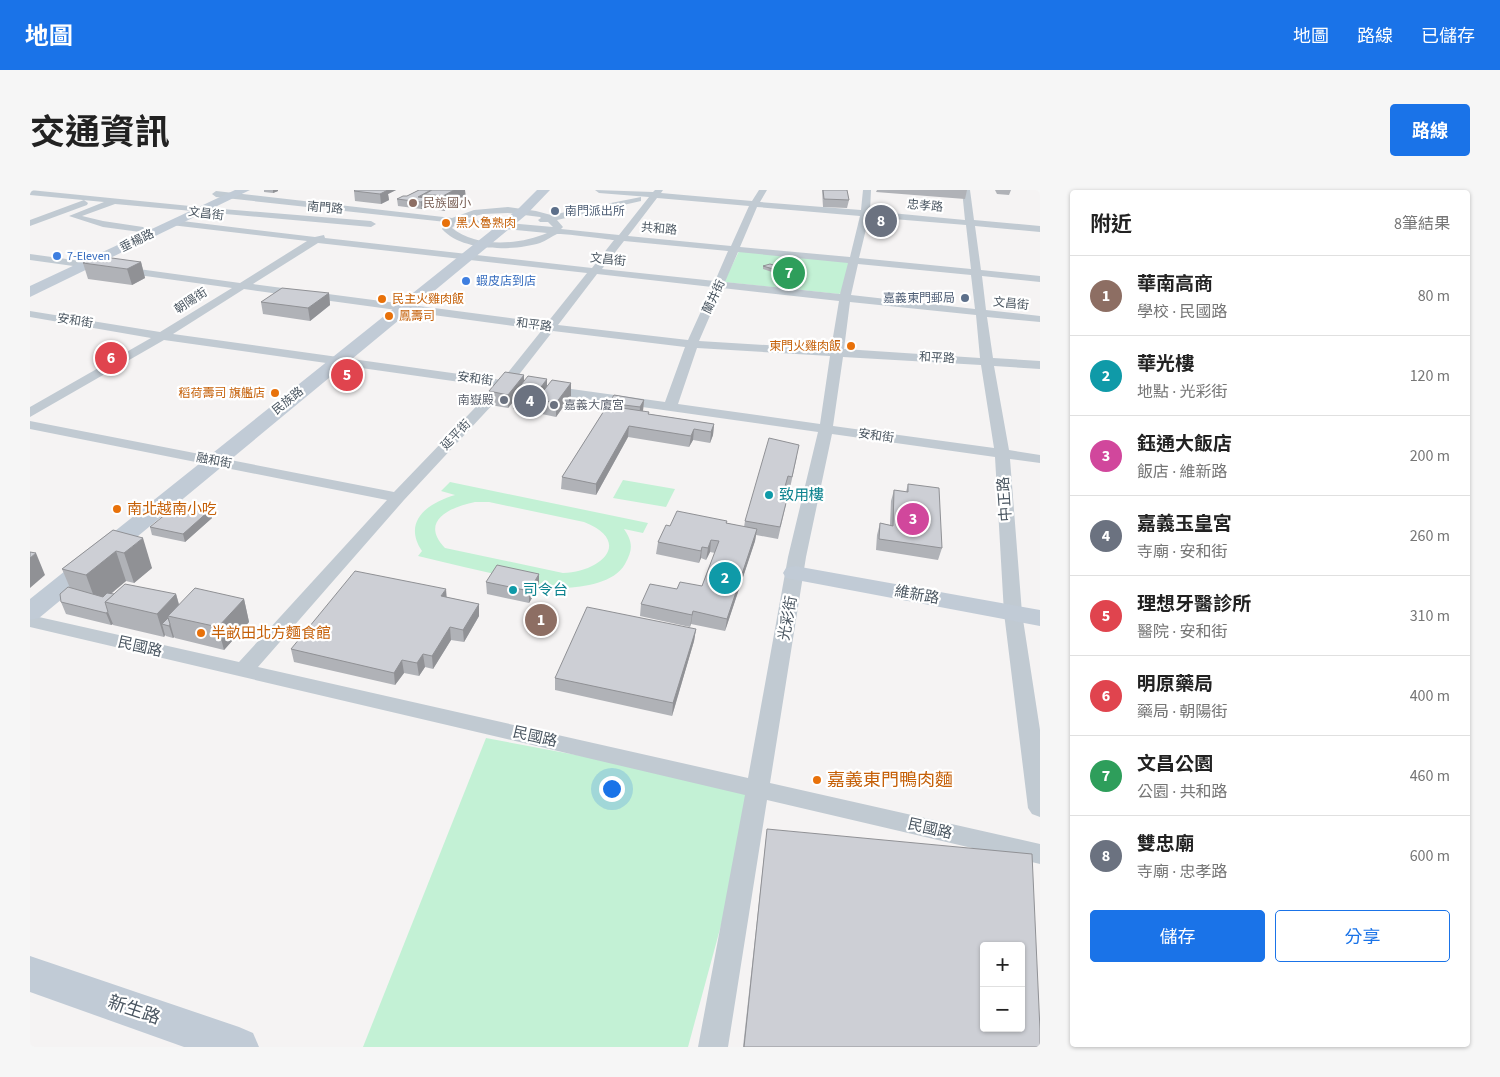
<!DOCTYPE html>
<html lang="zh-TW">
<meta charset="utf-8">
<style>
body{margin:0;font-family:"Source Sans 3","Noto Sans TC",sans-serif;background:#f6f6f6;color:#222}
.controls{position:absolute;right:15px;bottom:15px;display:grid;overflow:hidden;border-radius:5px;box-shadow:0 1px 4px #0004}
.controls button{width:45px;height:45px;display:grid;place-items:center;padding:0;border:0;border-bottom:1px solid #e0e0e0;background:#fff;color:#222;font:25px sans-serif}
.you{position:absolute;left:581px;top:598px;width:18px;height:18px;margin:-12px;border:4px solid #fff;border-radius:50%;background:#1a73e8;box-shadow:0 0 0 8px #1a73e833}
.badge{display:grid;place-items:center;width:32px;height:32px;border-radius:50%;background:#1a73e8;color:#fff;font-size:16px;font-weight:700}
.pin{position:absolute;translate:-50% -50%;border:2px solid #fff;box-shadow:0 1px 5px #0006}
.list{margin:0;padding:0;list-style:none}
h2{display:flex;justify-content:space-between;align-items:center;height:65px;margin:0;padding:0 20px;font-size:21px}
h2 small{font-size:16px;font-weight:400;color:#767676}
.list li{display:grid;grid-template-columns:32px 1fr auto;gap:15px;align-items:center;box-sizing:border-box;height:80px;padding:0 20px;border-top:1px solid #e0e0e0}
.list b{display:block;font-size:19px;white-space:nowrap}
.list p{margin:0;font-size:16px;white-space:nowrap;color:#767676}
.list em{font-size:16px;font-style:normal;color:#767676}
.actions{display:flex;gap:10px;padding:15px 20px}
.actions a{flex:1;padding:11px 0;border:1px solid #1a73e8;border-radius:5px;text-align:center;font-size:18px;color:#1a73e8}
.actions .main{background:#1a73e8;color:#fff}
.map{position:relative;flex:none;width:1010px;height:857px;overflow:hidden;border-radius:5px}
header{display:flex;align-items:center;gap:30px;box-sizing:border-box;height:70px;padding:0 25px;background:#1a73e8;color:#fff}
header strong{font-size:24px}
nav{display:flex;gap:28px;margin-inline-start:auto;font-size:18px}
.intro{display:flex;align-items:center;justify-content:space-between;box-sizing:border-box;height:120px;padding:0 30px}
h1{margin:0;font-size:35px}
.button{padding:12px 22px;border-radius:5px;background:#1a73e8;color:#fff;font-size:18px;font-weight:700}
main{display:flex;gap:30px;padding:0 30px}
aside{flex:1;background:#fff;border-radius:5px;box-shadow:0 1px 4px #0004}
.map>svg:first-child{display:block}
.green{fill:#c3f1d5;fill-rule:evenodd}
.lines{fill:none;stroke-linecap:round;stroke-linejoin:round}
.street{fill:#c1cad2;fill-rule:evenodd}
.secondary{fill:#c1cbd6;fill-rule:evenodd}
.wall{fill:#b0b2b7}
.shaded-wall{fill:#909195}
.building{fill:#cdcfd5;stroke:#909195;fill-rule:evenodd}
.education-dot{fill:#8d6e63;stroke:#fff;stroke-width:2}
.service-dot{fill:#5c6f8a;stroke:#fff;stroke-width:2}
.food-dot{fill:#e8710a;stroke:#fff;stroke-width:2}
.shop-dot{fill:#3f7fe0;stroke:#fff;stroke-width:2}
.worship-dot{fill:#6b7280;stroke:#fff;stroke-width:2}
.culture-dot{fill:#0f9aa8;stroke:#fff;stroke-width:2}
.labels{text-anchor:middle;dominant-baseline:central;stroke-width:4.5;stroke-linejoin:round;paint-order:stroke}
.far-education-label{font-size:12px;fill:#785e54;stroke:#fff;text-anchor:start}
.far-street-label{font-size:12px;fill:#4a5661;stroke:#fff}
.far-service-label{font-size:12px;fill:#4e5e75;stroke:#fff;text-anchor:start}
.far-food-label{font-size:12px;fill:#c56008;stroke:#fff;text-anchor:start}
.far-shop-label{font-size:12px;fill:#366cbe;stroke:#fff;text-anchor:start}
.far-worship-label{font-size:12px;fill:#5b616d;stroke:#fff;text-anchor:end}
.culture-label{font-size:15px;fill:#0d838f;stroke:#fff;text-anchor:start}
.street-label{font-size:15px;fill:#4a5661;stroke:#fff}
.food-label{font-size:15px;fill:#c56008;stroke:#fff;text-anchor:start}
.near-food-label{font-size:18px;fill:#c56008;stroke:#fff;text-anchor:start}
.near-street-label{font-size:18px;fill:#4a5661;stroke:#fff}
</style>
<header>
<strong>地圖</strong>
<nav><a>地圖</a><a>路線</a><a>已儲存</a></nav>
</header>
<div class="intro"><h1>交通資訊</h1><a class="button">路線</a></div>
<main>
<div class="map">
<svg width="1010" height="857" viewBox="0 0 1010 857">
<rect width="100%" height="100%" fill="#f5f3f3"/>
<!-- green -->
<g class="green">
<polygon points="709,61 819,72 812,102 809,104 694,92"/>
<polygon points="593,290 645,299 636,317 583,308"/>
<path d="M420,292L618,333L613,343L594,339C603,352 603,360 595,374C584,393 554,397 534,398C517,398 501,392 485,389C453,381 420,374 388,366L392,361C372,331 398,313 425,305L411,301ZM445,312H459L554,332C604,352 570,382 533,383L415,358C389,331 420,317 445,312Z"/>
<polygon points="456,548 728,599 658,857 333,857"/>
</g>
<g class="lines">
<!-- street -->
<g class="street">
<polygon points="0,0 180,18 341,31 346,34 341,37 85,14 52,26 73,31 113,37 115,39 110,42 73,37 39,26 74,12 0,5"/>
<path d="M565,0L623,2L625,0H633L631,3L722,11L729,0H737L730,12L831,20L833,0H841L840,21L935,30L932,0H940L944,30L1010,36V42L945,36L951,80L1010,86V92L952,86L956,120L1010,126V132L957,127L963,168L1010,171V179L964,176L979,260L1010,265V273L980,269L992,423L1010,540V627L1002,624L998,618L974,423L965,267L802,244L776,367L740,593L1010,654V674L737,610L698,857H668L715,605L0,437V425L209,472L357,310L0,239V231L364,302L465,197L134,150L0,227V217L121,148L0,127V121L130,142L202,98L0,70V64L210,93L277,51L141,35L139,33L144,30L285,47L294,45L295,48L562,78L584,50C576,49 532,43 527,44C522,46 516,51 510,53C484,61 432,62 412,39L416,32L186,7L182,4L186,1L422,28L444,20L478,17L506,21L521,25L611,7V11L527,30L533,37L531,39L589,45L619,7L569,3ZM627,8L719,16L701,56L598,46ZM727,17L830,26L820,67L710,57ZM478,23L510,27L511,28L508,30L510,32H518L523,37L434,29L453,24ZM839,27L936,35L941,79L829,68ZM426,34L517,43C490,55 446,58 422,38ZM594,51L698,61L685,91L572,79ZM288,53L557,83L517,133L223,94ZM708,62L818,73L810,104L695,92ZM828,74L941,85L945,119L821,105ZM567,84L682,97L658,150L528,135ZM692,98L809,111L801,159L669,151ZM214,99L512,140L472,190L143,144ZM820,112L946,125L950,168L814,159ZM523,141L655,157L635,212L484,191ZM667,158L800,166L790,234L648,214ZM813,167L951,175L964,258L803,236ZM478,198L788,242L758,367L718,588L228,477L374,310Z"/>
<polygon points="54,10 58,13 57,15 0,36 0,30"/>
</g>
<!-- secondary -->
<g class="secondary">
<polygon points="205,0 220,0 0,107 0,96"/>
<polygon points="507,0 520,0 496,25 9,428 0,430 0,409 488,19"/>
<polygon points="765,376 1010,420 1010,436 756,388 753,383 756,378"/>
<polygon points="0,766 209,837 223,843 229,857 154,857 0,802"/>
</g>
</g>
<!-- wall -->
<g class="wall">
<polygon points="234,0 248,0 248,1 243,3 234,2"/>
<polygon points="325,0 366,0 358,4 359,10 351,14 325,11 324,1"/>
<polygon points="389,0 436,8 414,21 396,18 396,17 391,19 368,16 367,9 377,6"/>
<polygon points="792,0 817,0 819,10 817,18 793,17"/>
<polygon points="847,0 937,0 935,9 846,2"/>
<polygon points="965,0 981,0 979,5 967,4"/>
<polygon points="111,72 115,88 102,95 58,89 53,73"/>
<polygon points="733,76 750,77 750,80 742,82 733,79"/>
<polygon points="299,103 300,115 280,131 233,124 231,112"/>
<polygon points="494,185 494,191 517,196 541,193 541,206 526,227 507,223 507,215 502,223 483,219 483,212 478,218 460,215 459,201"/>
<polygon points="584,205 614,210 613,221 619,224 684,234 683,245 680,253 663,250 659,257 598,247 566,305 531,299 532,287"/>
<polygon points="767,266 760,298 756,297 755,300 759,301 748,349 726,345 725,351 695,441 661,434 660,437 610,426 611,414 647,399 672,396 685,363 680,362 676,370 671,368 669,373 626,364 628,352 640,336 697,331 697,333 714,337 715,331"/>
<polygon points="878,294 912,358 908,370 846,360 847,345 850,333 860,335 861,311 864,300 876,302"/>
<polygon points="180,320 182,328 155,352 122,345 120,337"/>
<polygon points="83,340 122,378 104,393 96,391 81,404 146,404 149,414 214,409 219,432 194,460 145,448 144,447 143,448 136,446 135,445 134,447 83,435 83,434 81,435 36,424 31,412 40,398 32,379"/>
<polygon points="509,384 509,396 499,413 457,404 456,392"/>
<polygon points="416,407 449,414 449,426 434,452 421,450 403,479 395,477 389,486 374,483 365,495 264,472 261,459"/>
<polygon points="666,439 664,451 642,526 525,500 525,488"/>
<polygon points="737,639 1010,857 713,857"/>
</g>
<!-- shaded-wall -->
<g class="shaded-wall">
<polygon points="243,0 248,0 248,1 243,3"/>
<polygon points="349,0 366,0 358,4 359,10 351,14 350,4"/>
<polygon points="424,0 435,0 436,8 414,21 413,6"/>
<polygon points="395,4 396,17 391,19 391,12 388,7"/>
<polygon points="111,72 115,88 102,95 97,79"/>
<polygon points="750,77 750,80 742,82 743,79"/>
<polygon points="299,103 300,115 280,131 278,118"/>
<polygon points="494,185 494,199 483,205 483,212 478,218 478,205"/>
<polygon points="517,189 517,203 507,209 507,215 502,223 502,209"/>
<polygon points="541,193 541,206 526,227 526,213"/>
<polygon points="614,210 613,220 609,228 610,217"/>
<polygon points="684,234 683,245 680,253 681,242"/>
<polygon points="599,236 598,247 566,305 566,294"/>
<polygon points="664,239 663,250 659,257 661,246"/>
<polygon points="180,320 182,328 155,352 153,344"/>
<polygon points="727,339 725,351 695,441 697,429"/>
<polygon points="113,348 122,378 104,393 94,363"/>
<polygon points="681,350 680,362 676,370 678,358"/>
<polygon points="672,357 671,368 669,373 671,361"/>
<polygon points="86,361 96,391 67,415 56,385"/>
<polygon points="6,363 15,385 0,398 0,368"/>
<polygon points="509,384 509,396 499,413 499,401"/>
<polygon points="416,399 417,411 411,406"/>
<polygon points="146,404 151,423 138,426 144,447 143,448 139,436 132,434 135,445 134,447 127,424"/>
<polygon points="214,409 219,432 194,460 188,437"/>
<polygon points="449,414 449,426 434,452 433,440"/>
<polygon points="663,421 661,434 660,437 662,425"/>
<polygon points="78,422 83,434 81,435 76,423"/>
<polygon points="420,437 421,450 403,479 402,466"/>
<polygon points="666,439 664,451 642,526 643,513"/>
<polygon points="393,464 395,477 389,486 387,473"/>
<polygon points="372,470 374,483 365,495 364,483"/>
</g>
<!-- building -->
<g class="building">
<polygon points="325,0 358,0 350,4 324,1"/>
<polygon points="389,0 401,0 388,7 395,8 395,9 391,12 367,9 373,6 377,6"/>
<polygon points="402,0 424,0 413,6 395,4"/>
<polygon points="793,0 817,0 819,10 794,9"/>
<polygon points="67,66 111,72 97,79 53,73"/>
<polygon points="740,74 750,77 743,79 733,76"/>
<polygon points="252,98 299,103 278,118 231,112"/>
<polygon points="475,182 494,185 478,205 459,201"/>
<polygon points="498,186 517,189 502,209 483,205"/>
<polygon points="522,190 541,193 526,213 507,209"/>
<polygon points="584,205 614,210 610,217 594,215 592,218 619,222 618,224 684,234 681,242 664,239 661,246 599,236 566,294 532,287"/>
<polygon points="739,248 769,255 762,287 758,286 754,300 759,301 750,337 715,331"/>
<polygon points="878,294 909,298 912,358 849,349 850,333 863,336 864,300 878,302"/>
<polygon points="148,314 180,320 153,344 120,337"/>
<polygon points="647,321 697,331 696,333 727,339 697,429 663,421 662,425 611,414 620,394 647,399 650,392 672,396 689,351 681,350 678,358 672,357 671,361 628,352 636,335 640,336"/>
<polygon points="83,340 113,348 94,363 86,361 56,385 32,379"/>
<polygon points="0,362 6,363 0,368"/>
<polygon points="467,375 509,384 499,401 456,392"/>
<polygon points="325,381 416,399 411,406 449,414 433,440 420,437 402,466 393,464 387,473 372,470 364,483 261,459"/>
<polygon points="95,394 146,404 127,424 75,412"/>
<polygon points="38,397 73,407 77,403 84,404 75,412 78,422 76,423 31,412 30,404"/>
<polygon points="165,398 214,409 188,437 138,426"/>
<polygon points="557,417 666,439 643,513 525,488"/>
<polygon points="138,428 140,434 139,436 132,434"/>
<path d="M737,639L1002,664L1010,840V857H714ZM954,756H991V838H954Z"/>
</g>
<!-- markers -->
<circle class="education-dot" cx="383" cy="13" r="5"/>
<g class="service-dot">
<circle cx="525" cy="21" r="5"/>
<circle cx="935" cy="108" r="5"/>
</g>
<g class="food-dot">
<circle cx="416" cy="33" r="5"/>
<circle cx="352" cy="109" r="5"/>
<circle cx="359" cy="126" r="5"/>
<circle cx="821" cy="156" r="5"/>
<circle cx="245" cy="203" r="5"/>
<circle cx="87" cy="319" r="5"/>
<circle cx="171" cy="443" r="5"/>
<circle cx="787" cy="590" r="5"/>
</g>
<g class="shop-dot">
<circle cx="27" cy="66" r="5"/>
<circle cx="436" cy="91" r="5"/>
</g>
<g class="worship-dot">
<circle cx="474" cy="210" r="5"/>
<circle cx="524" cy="215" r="5"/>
</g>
<g class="culture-dot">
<circle cx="739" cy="305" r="5"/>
<circle cx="483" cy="400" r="5"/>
</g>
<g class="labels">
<!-- far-education labels -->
<g class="far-education-label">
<text x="393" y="13">民族國小</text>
</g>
<!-- far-street labels -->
<g class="far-street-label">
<text transform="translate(895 16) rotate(5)">忠孝路</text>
<text transform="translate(295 18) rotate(5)">南門路</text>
<text transform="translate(176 24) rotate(7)">文昌街</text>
<text transform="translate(629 39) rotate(5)">共和路</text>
<text transform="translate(107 51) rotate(-26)">垂楊路</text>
<text transform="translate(578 70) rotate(6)">文昌街</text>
<text transform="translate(684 107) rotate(-65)">蘭井街</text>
<text transform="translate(161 111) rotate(-33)">朝陽街</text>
<text transform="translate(981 114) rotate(6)">文昌街</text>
<text transform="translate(45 131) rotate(9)">安和街</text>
<text transform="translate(504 135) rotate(7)">和平路</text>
<text transform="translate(907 168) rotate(3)">和平路</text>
<text transform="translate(445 189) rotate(8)">安和街</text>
<text transform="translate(258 211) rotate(-39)">民族路</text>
<text transform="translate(426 245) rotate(-46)">延平街</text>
<text transform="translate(846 246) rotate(8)">安和街</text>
<text transform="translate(184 271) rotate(11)">融和街</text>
</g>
<!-- far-service labels -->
<g class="far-service-label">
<text x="535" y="21">南門派出所</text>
<text x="925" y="108" text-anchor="end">嘉義東門郵局</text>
</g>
<!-- far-food labels -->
<g class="far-food-label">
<text x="426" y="33">黑人魯熟肉</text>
<text x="362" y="109">民主火雞肉飯</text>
<text x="369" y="126">鳳壽司</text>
<text x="811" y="156" text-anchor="end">東門火雞肉飯</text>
<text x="235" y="203" text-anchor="end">稻荷壽司 旗艦店</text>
</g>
<!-- far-shop labels -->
<g class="far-shop-label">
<text x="37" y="66">7-Eleven</text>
<text x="446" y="91">蝦皮店到店</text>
</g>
<!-- far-worship labels -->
<g class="far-worship-label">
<text x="464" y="210">南嶽殿</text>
<text x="534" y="215" text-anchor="start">嘉義大廈宮</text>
</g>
<!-- culture labels -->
<g class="culture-label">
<text x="749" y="305">致用樓</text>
<text x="493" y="400">司令台</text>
</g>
<!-- street labels -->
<g class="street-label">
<text transform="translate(975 309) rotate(-94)">中正路</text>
<text transform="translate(887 405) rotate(10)">維新路</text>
<text transform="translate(758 428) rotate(-80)">光彩街</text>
<text transform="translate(110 457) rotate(13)">民國路</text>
<text transform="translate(505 547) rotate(13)">民國路</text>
<text transform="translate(900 639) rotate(13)">民國路</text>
</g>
<!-- food labels -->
<g class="food-label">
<text x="97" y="319">南北越南小吃</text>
<text x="181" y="443">半畝田北方麵食館</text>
</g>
<!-- near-food labels -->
<g class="near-food-label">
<text x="797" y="590">嘉義東門鴨肉麵</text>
</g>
<!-- near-street labels -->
<g class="near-street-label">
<text transform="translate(104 820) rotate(19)">新生路</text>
</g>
</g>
</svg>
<div class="controls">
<button>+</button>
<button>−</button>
</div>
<div class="you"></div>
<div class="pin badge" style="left:511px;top:430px;background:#8d6e63">1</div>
<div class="pin badge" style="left:695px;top:388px;background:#0f9aa8">2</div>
<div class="pin badge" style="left:883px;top:329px;background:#d1479c">3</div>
<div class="pin badge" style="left:500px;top:211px;background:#6b7280">4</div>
<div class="pin badge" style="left:317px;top:185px;background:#e0444e">5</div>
<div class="pin badge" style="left:81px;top:168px;background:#e0444e">6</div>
<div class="pin badge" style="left:759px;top:83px;background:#2e9e5b">7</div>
<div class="pin badge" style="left:851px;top:31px;background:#6b7280">8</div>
</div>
<aside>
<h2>附近<small>8筆結果</small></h2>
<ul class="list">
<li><span class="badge" style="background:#8d6e63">1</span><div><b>華南高商</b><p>學校 · 民國路</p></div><em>80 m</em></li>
<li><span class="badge" style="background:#0f9aa8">2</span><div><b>華光樓</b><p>地點 · 光彩街</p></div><em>120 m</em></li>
<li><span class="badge" style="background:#d1479c">3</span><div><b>鈺通大飯店</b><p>飯店 · 維新路</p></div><em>200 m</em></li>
<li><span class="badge" style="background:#6b7280">4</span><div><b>嘉義玉皇宮</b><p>寺廟 · 安和街</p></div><em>260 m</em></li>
<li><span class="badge" style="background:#e0444e">5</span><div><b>理想牙醫診所</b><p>醫院 · 安和街</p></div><em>310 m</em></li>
<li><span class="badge" style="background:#e0444e">6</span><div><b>明原藥局</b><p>藥局 · 朝陽街</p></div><em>400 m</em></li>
<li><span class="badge" style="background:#2e9e5b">7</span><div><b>文昌公園</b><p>公園 · 共和路</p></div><em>460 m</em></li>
<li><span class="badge" style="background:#6b7280">8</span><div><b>雙忠廟</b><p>寺廟 · 忠孝路</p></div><em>600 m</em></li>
</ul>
<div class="actions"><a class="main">儲存</a><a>分享</a></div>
</aside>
</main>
